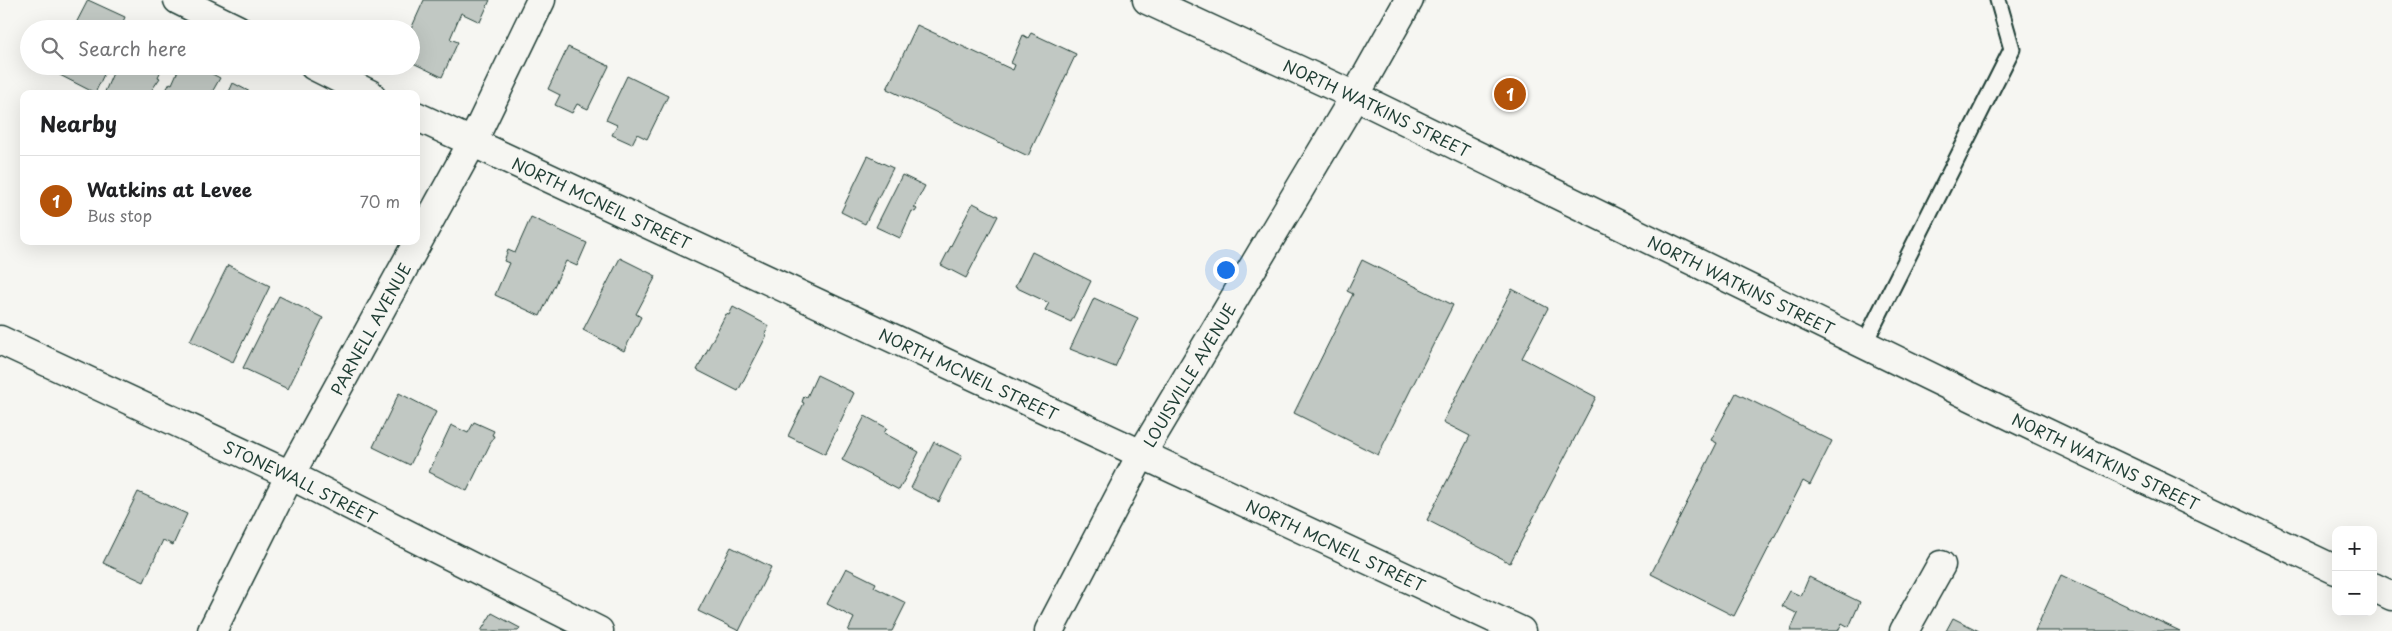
<!DOCTYPE html>
<meta charset="utf-8">
<style>
body{margin:0;font-family:"Playpen Sans",sans-serif;background:#f2f2f2;color:#202124}
.controls{position:absolute;right:15px;bottom:15px;display:grid;overflow:hidden;border-radius:10px;box-shadow:0 5px 20px #0002}
.controls button{width:45px;height:45px;display:grid;place-items:center;padding:0;border:0;border-bottom:1px solid #e0e0e0;background:#fff;color:#202124;font:25px sans-serif}
.you{position:absolute;left:1225px;top:269px;width:18px;height:18px;margin:-12px;border:4px solid #fff;border-radius:50%;background:#1a73e8;box-shadow:0 0 0 8px #1a73e833}
.badge{display:grid;place-items:center;width:32px;height:32px;border-radius:50%;background:#b45309;color:#fff;font-size:16px;font-weight:700}
.pin{position:absolute;translate:-50% -50%;border:2px solid #fff;box-shadow:0 1px 5px #0006}
.list{margin:0;padding:0;list-style:none}
h2{display:flex;justify-content:space-between;align-items:center;height:65px;margin:0;padding:0 20px;font-size:21px}
h2 small{font-size:16px;font-weight:400;color:#757577}
.list li{display:grid;grid-template-columns:32px 1fr auto;gap:15px;align-items:center;box-sizing:border-box;height:90px;padding:0 20px;border-top:1px solid #e0e0e0}
.list b{display:block;font-size:19px;white-space:nowrap}
.list p{margin:0;font-size:16px;white-space:nowrap;color:#757577}
.list em{font-size:16px;font-style:normal;color:#757577}
.icon{flex:none;width:28px;height:28px;fill:none;stroke:currentColor;stroke-width:2;stroke-linecap:round;stroke-linejoin:round}
.map{position:relative;flex:none;width:2392px;height:631px;overflow:hidden}
.search{position:absolute;background:#fff;box-shadow:0 5px 20px #0002;left:20px;top:20px;width:400px;height:55px;display:flex;align-items:center;gap:12px;box-sizing:border-box;padding:0 18px;border-radius:28px;color:#757577;font-size:19px}
.panel{position:absolute;background:#fff;box-shadow:0 5px 20px #0002;left:20px;top:90px;width:400px;height:155px;border-radius:10px}
.map>svg:first-child{display:block}
.building{fill:#c1c8c3;stroke:#1f3d34}
.lines{fill:none;stroke-linecap:round;stroke-linejoin:round}
.service-casing{stroke:#1f3d34;stroke-width:19}
.minor-casing{stroke:#1f3d34;stroke-width:31}
.secondary-casing{stroke:#1f3d34;stroke-width:31}
.service{stroke:#f6f6f2;stroke-width:15}
.minor{stroke:#f6f6f2;stroke-width:28}
.secondary{stroke:#f6f6f2;stroke-width:28}
.labels{text-anchor:middle;dominant-baseline:central;stroke-width:5;stroke-linejoin:round;paint-order:stroke}
.street-label{font-size:16px;fill:#1f3d34;stroke:#f6f6f2}
</style>
<div class="map">
<svg width="2392" height="631" viewBox="0 0 2392 631">
<rect width="100%" height="100%" fill="#f6f6f2"/>
<filter id="ink" filterUnits="userSpaceOnUse"><feTurbulence type="fractalNoise" baseFrequency=".02" numOctaves="2"/><feDisplacementMap in="SourceGraphic" scale="10" xChannelSelector="R" yChannelSelector="G"/><feConvolveMatrix kernelMatrix="1 2 1 2 8 2 1 2 1" color-interpolation-filters="sRGB"/></filter>
<g filter="url(#ink)">
<!-- building -->
<g class="building">
<polygon points="88,0 125,17 120,29 73,29"/>
<polygon points="424,0 490,0 480,22 461,13 450,39 458,42 442,77 411,62 411,29"/>
<polygon points="917,25 1013,70 1015,65 1011,63 1023,35 1028,38 1031,33 1076,54 1028,156 887,89"/>
<polygon points="568,47 609,66 588,109 577,104 572,113 555,105 560,95 548,89"/>
<polygon points="55,66 108,66 95,93 52,71"/>
<polygon points="116,66 163,66 158,77 160,78 149,94 104,94"/>
<polygon points="180,66 197,66 220,78 211,94 167,94 166,90 170,83 172,84"/>
<polygon points="627,76 668,96 647,139 637,134 632,144 612,135 617,125 606,120"/>
<polygon points="233,83 254,94 228,94"/>
<polygon points="868,156 893,168 865,224 841,212"/>
<polygon points="902,175 925,186 914,207 917,209 915,212 912,211 900,238 876,227"/>
<polygon points="973,203 998,216 966,278 941,265"/>
<polygon points="531,217 587,243 577,266 566,261 540,316 495,295 509,263 504,261 508,250 515,253"/>
<polygon points="1032,252 1091,281 1071,322 1045,310 1049,303 1015,287"/>
<polygon points="620,258 656,276 636,314 641,317 624,351 583,330"/>
<polygon points="1362,260 1453,305 1378,455 1294,413 1353,294 1347,291"/>
<polygon points="228,265 270,286 233,362 190,341"/>
<polygon points="1512,289 1548,308 1522,358 1596,397 1510,563 1427,520 1470,436 1443,422"/>
<polygon points="279,296 323,318 288,389 243,368"/>
<polygon points="1094,298 1138,318 1115,367 1070,349"/>
<polygon points="733,307 769,326 765,334 767,335 738,391 697,370 726,314 729,315"/>
<polygon points="817,375 854,393 825,454 788,436 804,403 802,402 804,396 807,397"/>
<polygon points="399,393 436,412 410,465 373,447"/>
<polygon points="1736,393 1832,441 1810,485 1803,481 1734,616 1651,574 1717,443 1711,440"/>
<polygon points="865,416 887,428 884,433 919,452 899,490 842,460"/>
<polygon points="474,422 494,431 492,435 494,436 467,491 429,472 451,425 468,433"/>
<polygon points="934,442 962,456 939,502 911,488"/>
<polygon points="138,492 187,514 173,545 163,540 144,582 103,563"/>
<polygon points="731,547 771,567 739,631 698,611"/>
<polygon points="846,568 876,583 874,587 906,603 892,631 848,631 854,618 827,604"/>
<polygon points="2061,575 2180,631 2035,631"/>
<polygon points="1809,577 1860,602 1849,627 1842,623 1838,631 1790,631 1798,614 1782,606 1790,591 1801,596"/>
<polygon points="492,613 520,628 518,631 481,631"/>
<polygon points="1953,618 1979,631 1946,631"/>
</g>
<g class="lines">
<!-- service casing -->
<g class="service-casing">
<polyline id="service" points="1864,344 2012,49 1998,0"/>
</g>
<!-- minor casing -->
<g class="minor-casing">
<g id="minor">
<polyline points="178,0 237,29"/>
<polyline points="314,66 370,94"/>
<path id="s1" d="M416,116L1521,631"/>
<path id="s2" d="M0,340L290,475L599,631"/>
<path id="s3" d="M212,631L290,475L472,143L541,0"/>
<path id="s4" d="M1049,631L1141,455L1355,96L1409,0"/>
<polyline points="1904,631 1941,565"/>
</g>
</g>
<!-- secondary casing -->
<g class="secondary-casing">
<g id="secondary">
<path id="s5" d="M1147,0L1355,96L2013,417L2336,570"/>
<polyline points="2373,587 2392,596"/>
</g>
</g>
<!-- service -->
<use href="#service" class="service"/>
<!-- minor -->
<use href="#minor" class="minor"/>
<!-- secondary -->
<use href="#secondary" class="secondary"/>
</g>
</g>
<g class="labels">
<!-- street labels -->
<g class="street-label">
<text stroke="none"><textPath href="#s5" startOffset="254">NORTH WATKINS STREET</textPath></text>
<text stroke="none"><textPath href="#s1" startOffset="205">NORTH MCNEIL STREET</textPath></text>
<text stroke="none"><textPath href="#s5" startOffset="659">NORTH WATKINS STREET</textPath></text>
<text stroke="none"><textPath href="#s3" startOffset="341">PARNELL AVENUE</textPath></text>
<text stroke="none"><textPath href="#s4" startOffset="292">LOUISVILLE AVENUE</textPath></text>
<text stroke="none"><textPath href="#s1" startOffset="610">NORTH MCNEIL STREET</textPath></text>
<text stroke="none"><textPath href="#s5" startOffset="1064">NORTH WATKINS STREET</textPath></text>
<text stroke="none"><textPath href="#s2" startOffset="332">STONEWALL STREET</textPath></text>
<text stroke="none"><textPath href="#s1" startOffset="1015">NORTH MCNEIL STREET</textPath></text>
</g>
</g>
</svg>
<div class="controls">
<button>+</button>
<button>−</button>
</div>
<div class="you"></div>
<div class="pin badge" style="left:1510px;top:94px">1</div>
<div class="search"><svg class="icon" aria-label="search" viewBox="0 0 24 24"><circle cx="10" cy="10" r="6"/><path d="M15 15l6 6"/></svg>Search here</div>
<section class="panel">
<h2>Nearby<small></small></h2>
<ul class="list">
<li><span class="badge">1</span><div><b>Watkins at Levee</b><p>Bus stop</p></div><em>70 m</em></li>
</ul>
</section>
</div>
